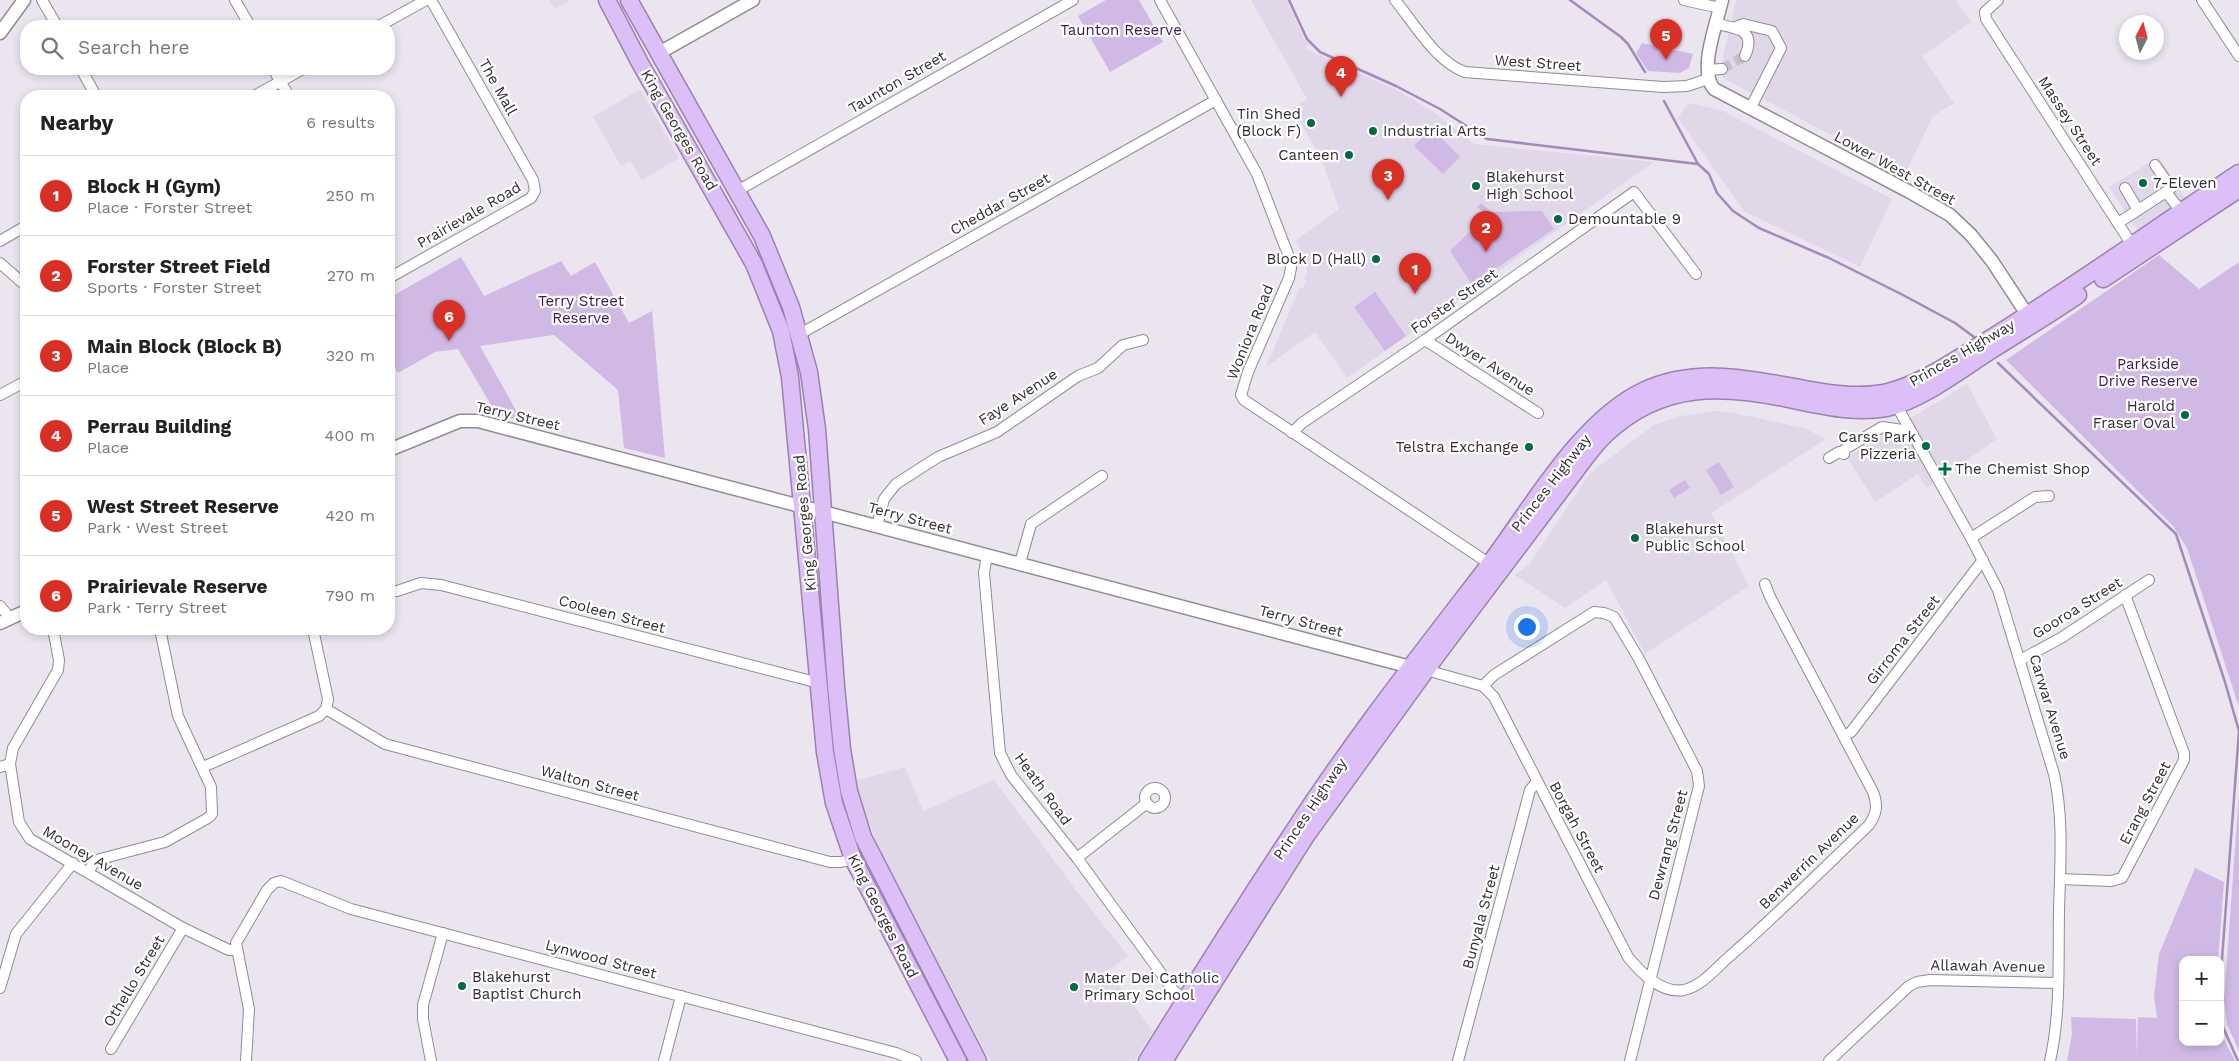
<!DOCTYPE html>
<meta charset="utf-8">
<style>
body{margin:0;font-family:"Work Sans",sans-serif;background:#f6f6f6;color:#222}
.controls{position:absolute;right:15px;bottom:15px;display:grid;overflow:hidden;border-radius:10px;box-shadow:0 2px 8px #0003}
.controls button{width:45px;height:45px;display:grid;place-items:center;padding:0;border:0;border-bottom:1px solid #e0e0e0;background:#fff;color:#222;font:25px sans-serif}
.compass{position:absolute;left:2119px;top:15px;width:45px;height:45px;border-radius:50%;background:#fff;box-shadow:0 2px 8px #0003;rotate:6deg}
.you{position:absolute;left:1526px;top:626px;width:18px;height:18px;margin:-12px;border:4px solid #fff;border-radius:50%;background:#1a73e8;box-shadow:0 0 0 8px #1a73e833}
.badge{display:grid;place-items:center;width:32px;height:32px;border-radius:50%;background:#d93025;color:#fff;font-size:16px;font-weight:700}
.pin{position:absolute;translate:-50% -41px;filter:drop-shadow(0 1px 2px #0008)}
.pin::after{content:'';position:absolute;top:26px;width:18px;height:15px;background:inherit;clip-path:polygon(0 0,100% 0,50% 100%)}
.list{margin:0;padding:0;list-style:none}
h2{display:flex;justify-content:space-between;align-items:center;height:65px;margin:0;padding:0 20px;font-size:21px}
h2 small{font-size:16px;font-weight:400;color:#767676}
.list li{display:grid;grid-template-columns:32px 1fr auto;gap:15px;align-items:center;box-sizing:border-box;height:80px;padding:0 20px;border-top:1px solid #e0e0e0}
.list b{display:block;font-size:19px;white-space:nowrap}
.list p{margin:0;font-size:16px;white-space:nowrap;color:#767676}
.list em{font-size:16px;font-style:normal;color:#767676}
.icon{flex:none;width:28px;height:28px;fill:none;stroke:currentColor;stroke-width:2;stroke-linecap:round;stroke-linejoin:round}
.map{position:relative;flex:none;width:2239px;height:1061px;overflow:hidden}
.search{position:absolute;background:#fff;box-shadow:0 2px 8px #0003;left:20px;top:20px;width:375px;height:55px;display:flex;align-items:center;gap:12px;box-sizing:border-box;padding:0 18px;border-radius:20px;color:#767676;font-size:19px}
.panel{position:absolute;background:#fff;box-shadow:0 2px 8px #0003;left:20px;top:90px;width:375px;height:545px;border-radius:20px}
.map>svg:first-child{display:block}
.built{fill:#e0d8e9}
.green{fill:#d0bae5}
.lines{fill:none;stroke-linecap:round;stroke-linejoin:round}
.stream{stroke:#a48abb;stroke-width:2.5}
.minor-tunnel{stroke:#c5c0ca;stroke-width:10;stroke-dasharray:10 5;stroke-linecap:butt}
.minor-casing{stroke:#908b95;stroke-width:12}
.tertiary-casing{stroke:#908b95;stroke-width:15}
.trunk-casing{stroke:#9a82b0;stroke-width:19}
.minor{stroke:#fff;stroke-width:10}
.tertiary{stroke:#fff;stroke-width:12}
.trunk{stroke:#dcbff6;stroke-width:16}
.poi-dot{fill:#006b42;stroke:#fff;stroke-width:2}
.labels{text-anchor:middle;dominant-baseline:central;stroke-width:4.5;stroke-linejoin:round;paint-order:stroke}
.park-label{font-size:15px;fill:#3a1652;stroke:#fff}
.street-label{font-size:15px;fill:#2f2d31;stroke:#fff}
.poi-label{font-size:15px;fill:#2f2d31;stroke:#fff;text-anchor:start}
</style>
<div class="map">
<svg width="2239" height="1061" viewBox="0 0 2239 1061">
<rect width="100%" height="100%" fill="#ebe5f0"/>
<!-- built -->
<g class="built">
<polygon points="549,0 570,0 554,9"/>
<polygon points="1251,0 1287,0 1304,39 1311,47 1307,46 1306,49 1400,92 1434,112 1474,144 1654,162 1347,378 1315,332 1266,367 1300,287 1303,288 1306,281 1304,280 1307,272 1306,261 1296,240 1339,209 1318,149 1316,150 1293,108 1307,99"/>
<polygon points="1736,0 1956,0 1971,22 1922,56 1954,103 1933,116 1905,174 1723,78 1721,66"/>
<polygon points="640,89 679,158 642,180 630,161 621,166 593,117"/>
<polygon points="1688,103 1721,110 1892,199 1860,267 1744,211 1678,118"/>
<polygon points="2159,157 2186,199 2139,232 2109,187"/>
<polygon points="1967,384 1997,439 1927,488 1918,474 1875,502 1847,457"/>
<polygon points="1713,411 1730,412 1804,428 1826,439 1711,513 1749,586 1645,654 1606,580 1565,608 1515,575 1530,563 1590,473 1654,425 1682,416"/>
<polygon points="905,767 923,811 994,780 1075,889 1128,956 1108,971 1153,1031 1134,1061 990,1061 882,856 858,794 855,781"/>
</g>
<!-- green -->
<g class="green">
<polygon points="1106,0 1139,0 1163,42 1110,72 1078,16"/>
<polygon points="1642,43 1693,54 1689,68 1680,73 1648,71 1636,53"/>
<polygon points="1432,128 1460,157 1443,174 1414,146"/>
<polygon points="1481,203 1491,212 1542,211 1554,229 1472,285 1450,251 1487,215 1477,207"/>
<polygon points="2159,255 2199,289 2239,262 2239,707 2187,548 2173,526 2006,360"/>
<polygon points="461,257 484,296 561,261 571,276 595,262 629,323 652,311 665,458 624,448 618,390 554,335 480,346 522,421 497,415 458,349 435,352 398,373 389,357 389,298"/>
<polygon points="1375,292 1406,336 1385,351 1354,307"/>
<polygon points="1719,462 1734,487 1721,495 1706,470"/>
<polygon points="1685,480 1690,488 1674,498 1669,490"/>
<polygon points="2239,792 2239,1051 2227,1024 2224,1000"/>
<polygon points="2195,868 2224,882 2218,960 2183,960 2183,1042 2220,1042 2220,1031 2235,1061 2067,1061 2072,1034 2071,1017 2136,1019 2137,1057 2138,1017 2157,1018 2154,996 2159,954"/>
</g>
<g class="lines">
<!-- stream -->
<g class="stream">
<polyline points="1289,0 1307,39 1320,52 1396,86 1440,109 1487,139 1698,164"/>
<polyline points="1570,0 1621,37 1628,44 1645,72"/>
<polyline points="1664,101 1698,164 1709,174 1717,193 1733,211 1759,228 1829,258 1903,295 1955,323 1974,337"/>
<polyline points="1998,363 2176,534 2225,682 2239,731 2220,986"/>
<polyline points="2220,1000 2222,1025 2238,1061"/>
</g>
<!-- minor-tunnel -->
<polyline class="minor-tunnel" points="1722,69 1745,56"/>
<!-- minor casing -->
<g class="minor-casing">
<g id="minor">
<polyline points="42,0 57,26"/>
<polyline points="235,0 250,26"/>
<polyline points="1160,0 1257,174 1289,257 1291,268 1289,278 1248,372 1241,395 1244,400 1493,566"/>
<path d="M1395,0C1414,23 1436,62 1465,72L1663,87L1687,86L1708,79"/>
<polyline points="1684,0 1720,8"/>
<polyline points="1998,0 1985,12 1986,19 2132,245"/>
<polyline points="2202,0 2239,56"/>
<path d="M1716,24C1736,28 1757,29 1745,56"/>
<polyline points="379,26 426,0"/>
<polyline points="1734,28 1743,24 1772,31 1781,48 1750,109"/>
<polyline points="81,69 96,96"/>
<polyline points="273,69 289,96"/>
<polyline points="1707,70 1722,69"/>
<polyline points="254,96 303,69"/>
<polyline points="2155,165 2171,188 2166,192"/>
<polyline points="2125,188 2138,210"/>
<polyline points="737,191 1073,0"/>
<polyline points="2118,223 2166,192 2181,211"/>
<polyline points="0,241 26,226"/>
<polyline points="0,263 26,286"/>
<polyline points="389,278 531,198 535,191 533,180 431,0"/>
<polyline points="800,334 1216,100"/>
<polyline points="1425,340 1538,413"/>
<polyline points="0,395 26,381"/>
<path d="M1894,401L1971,538L1998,590L2054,774C2064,819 2060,867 2059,912C2058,962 2061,1012 2050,1061"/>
<polyline points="1292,433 1302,423 1425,340 1634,192 1696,274"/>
<polyline points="1829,458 1839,452 1844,454 1845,449 1882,427 1909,431"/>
<polyline points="877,526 884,499 896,484 938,457 997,432 1078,376 1098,368 1123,345 1143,340"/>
<polyline points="1971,538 2035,497 2049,496"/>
<polyline points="987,555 984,573 1000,753 1011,775 1077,858 1174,991 1189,1002"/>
<polyline points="1020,563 1031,524 1102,476"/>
<polyline points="397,591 421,583 441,585 819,683"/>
<polyline points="0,606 10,618"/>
<polyline points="53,629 59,660 58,670 13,748 10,764 19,822 30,839 183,928 229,950 237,950"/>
<polyline points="2020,660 2061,638 2149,580"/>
<path d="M1426,670L1483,686L1494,697L1628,957C1641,973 1661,994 1684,990C1702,986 1717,967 1730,956C1778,914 1823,869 1869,825C1877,813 1878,805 1873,792L1770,597L1765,584"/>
<polyline points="1483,686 1494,675 1594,612 1604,613 1614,617 1639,659 1697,771 1699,786 1630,1061"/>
<polyline points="326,709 385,744 830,862 841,862 853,859"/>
<polyline points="1844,736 1851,732 1983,560"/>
<polyline points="0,767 10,764"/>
<polyline points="203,767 319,716 326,709 328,699 313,629"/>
<circle cx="1155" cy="798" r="10"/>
<polyline points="1077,858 1147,803"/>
<polyline points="88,872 94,863 100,859 165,842 208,818 212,814 211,787 178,716 160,629"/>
<polyline points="2060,879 2111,881 2122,878 2184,760 2184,753 2125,595"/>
<polyline points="0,988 16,934 73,863"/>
<polyline points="111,1049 183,928"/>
<polyline points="246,1061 249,1009 236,943 267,890 274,883 281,881 351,909 896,1053 916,1061"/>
<polyline points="431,1061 423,1019 423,1005 443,933"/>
<polyline points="664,1061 681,996"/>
<polyline points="1458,1061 1530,790 1536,783"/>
<polyline points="1829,1061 1909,986 1917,982 1930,980 2058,983"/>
</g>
</g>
<!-- tertiary casing -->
<g class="tertiary-casing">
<g id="tertiary">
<path d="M1722,0C1717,23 1698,70 1714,89L1908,191L1950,215L1971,235L1992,261L2032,322"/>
<polyline points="0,33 24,0"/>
<polyline points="659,53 753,0"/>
<polyline points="389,450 460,421 478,421 1418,669"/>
<polyline points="0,623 26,611"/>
</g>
</g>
<!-- trunk casing -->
<g class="trunk-casing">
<g id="trunk">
<polyline points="607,0 640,63 754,264 781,331 790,377 825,752 834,803 853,859 958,1061"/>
<polyline points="629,0 762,236 791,307 809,372 817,429 836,686 842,749 849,791 863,837 978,1061"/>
<polyline points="2103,279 2239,189"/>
<path d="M1147,1061C1195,984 1243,907 1293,832C1352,741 1419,656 1485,570C1527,515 1579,421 1643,391C1696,366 1751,379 1805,389C1833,394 1860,398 1888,392C1926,382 1961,356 1994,336C2078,284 2157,227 2239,173"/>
<path d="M1164,1061L1306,836L1437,655L1577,469C1586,457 1595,444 1606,434C1662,381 1724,385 1793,400C1823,406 1856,414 1887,408C1923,400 1964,367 1995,348C2023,330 2051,314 2078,295"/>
</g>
</g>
<!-- minor -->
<use href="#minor" class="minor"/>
<!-- tertiary -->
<use href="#tertiary" class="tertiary"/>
<!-- trunk -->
<use href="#trunk" class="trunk"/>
</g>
<!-- markers -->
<g class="poi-dot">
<circle cx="1311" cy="123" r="5"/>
<circle cx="1373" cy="131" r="5"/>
<circle cx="1349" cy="155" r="5"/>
<circle cx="2143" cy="183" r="5"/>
<circle cx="1476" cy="186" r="5"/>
<circle cx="1558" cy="219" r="5"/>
<circle cx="1376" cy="259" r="5"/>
<circle cx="2185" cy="415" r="5"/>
<circle cx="1926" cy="446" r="5"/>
<circle cx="1529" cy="447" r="5"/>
<path d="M1942.5 461.5h5v5h5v5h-5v5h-5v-5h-5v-5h5z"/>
<circle cx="1635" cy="538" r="5"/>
<circle cx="462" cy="986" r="5"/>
<circle cx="1074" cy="987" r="5"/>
</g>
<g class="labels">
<!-- park labels -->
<g class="park-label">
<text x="1121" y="30">Taunton Reserve</text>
<text x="581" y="301">Terry Street<tspan x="581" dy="17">Reserve</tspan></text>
<text x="2148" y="364">Parkside<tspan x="2148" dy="17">Drive Reserve</tspan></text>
</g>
<!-- street labels -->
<g class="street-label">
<text transform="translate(1538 63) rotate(4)">West Street</text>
<text transform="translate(897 82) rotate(-30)">Taunton Street</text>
<text transform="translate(498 87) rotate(61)">The Mall</text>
<text transform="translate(2070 121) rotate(57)">Massey Street</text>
<text transform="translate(679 130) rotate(60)">King Georges Road</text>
<text transform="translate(1895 168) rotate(29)">Lower West Street</text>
<text transform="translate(1000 204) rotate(-29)">Cheddar Street</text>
<text transform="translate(469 215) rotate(-30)">Prairievale Road</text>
<text transform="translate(1454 301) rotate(-35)">Forster Street</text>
<text transform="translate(1250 332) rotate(-68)">Woniora Road</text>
<text transform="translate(1962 353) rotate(-30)">Princes Highway</text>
<text transform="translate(1490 364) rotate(33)">Dwyer Avenue</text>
<text transform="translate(1018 397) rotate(-33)">Faye Avenue</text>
<text transform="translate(518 416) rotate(13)">Terry Street</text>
<text transform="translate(1551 483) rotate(-52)">Princes Highway</text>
<text transform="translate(910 518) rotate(15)">Terry Street</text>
<text transform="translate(805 523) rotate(-95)">King Georges Road</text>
<text transform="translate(2077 608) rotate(-32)">Gooroa Street</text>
<text transform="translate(612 614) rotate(15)">Cooleen Street</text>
<text transform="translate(1301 621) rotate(15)">Terry Street</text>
<text transform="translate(1903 640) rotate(-52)">Girroma Street</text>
<text transform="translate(2050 707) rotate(73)">Carwar Avenue</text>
<text transform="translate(590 783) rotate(15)">Walton Street</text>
<text transform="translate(1043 789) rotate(54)">Heath Road</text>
<text transform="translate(2145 803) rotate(-62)">Erang Street</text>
<text transform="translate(1310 809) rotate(-56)">Princes Highway</text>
<text transform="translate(1577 827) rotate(62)">Borgah Street</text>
<text transform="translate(1668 845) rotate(-75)">Dewrang Street</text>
<text transform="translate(93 858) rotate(30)">Mooney Avenue</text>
<text transform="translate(1809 861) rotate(-44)">Benwerrin Avenue</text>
<text transform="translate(883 916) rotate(63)">King Georges Road</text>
<text transform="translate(1481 917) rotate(-75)">Bunyala Street</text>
<text transform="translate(601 959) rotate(15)">Lynwood Street</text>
<text transform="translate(1988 966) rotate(1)">Allawah Avenue</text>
<text transform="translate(134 981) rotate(-59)">Othello Street</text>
</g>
<!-- poi labels -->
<g class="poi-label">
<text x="1301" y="114" text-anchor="end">Tin Shed<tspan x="1301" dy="17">(Block F)</tspan></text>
<text x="1383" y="131">Industrial Arts</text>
<text x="1339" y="155" text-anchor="end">Canteen</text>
<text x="1486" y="177">Blakehurst<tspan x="1486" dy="17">High School</tspan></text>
<text x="2153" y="183">7-Eleven</text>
<text x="1568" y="219">Demountable 9</text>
<text x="1366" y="259" text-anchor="end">Block D (Hall)</text>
<text x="2175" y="406" text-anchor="end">Harold<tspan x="2175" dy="17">Fraser Oval</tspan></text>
<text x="1916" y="437" text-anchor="end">Carss Park<tspan x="1916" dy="17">Pizzeria</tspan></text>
<text x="1519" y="447" text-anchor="end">Telstra Exchange</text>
<text x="1955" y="469">The Chemist Shop</text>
<text x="1645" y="529">Blakehurst<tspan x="1645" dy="17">Public School</tspan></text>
<text x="472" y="977">Blakehurst<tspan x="472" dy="17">Baptist Church</tspan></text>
<text x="1084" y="978">Mater Dei Catholic<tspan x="1084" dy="17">Primary School</tspan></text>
</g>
</g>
</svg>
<div class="controls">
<button>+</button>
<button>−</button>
</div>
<svg class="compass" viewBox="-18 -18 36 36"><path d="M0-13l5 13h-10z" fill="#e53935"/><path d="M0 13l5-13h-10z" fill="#767676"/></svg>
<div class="you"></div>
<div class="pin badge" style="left:1415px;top:294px">1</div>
<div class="pin badge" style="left:1486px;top:252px">2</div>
<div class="pin badge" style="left:1388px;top:200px">3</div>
<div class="pin badge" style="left:1341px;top:97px">4</div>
<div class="pin badge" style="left:1666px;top:60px">5</div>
<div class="pin badge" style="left:449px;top:341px">6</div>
<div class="search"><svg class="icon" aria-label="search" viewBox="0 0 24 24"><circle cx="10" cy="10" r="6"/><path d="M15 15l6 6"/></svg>Search here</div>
<section class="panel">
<h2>Nearby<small>6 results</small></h2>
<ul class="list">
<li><span class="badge">1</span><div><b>Block H (Gym)</b><p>Place · Forster Street</p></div><em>250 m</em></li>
<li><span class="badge">2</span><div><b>Forster Street Field</b><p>Sports · Forster Street</p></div><em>270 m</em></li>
<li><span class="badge">3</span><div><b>Main Block (Block B)</b><p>Place</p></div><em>320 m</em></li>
<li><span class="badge">4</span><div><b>Perrau Building</b><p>Place</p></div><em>400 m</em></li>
<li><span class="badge">5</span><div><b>West Street Reserve</b><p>Park · West Street</p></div><em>420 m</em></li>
<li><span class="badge">6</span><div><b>Prairievale Reserve</b><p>Park · Terry Street</p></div><em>790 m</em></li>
</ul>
</section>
</div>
